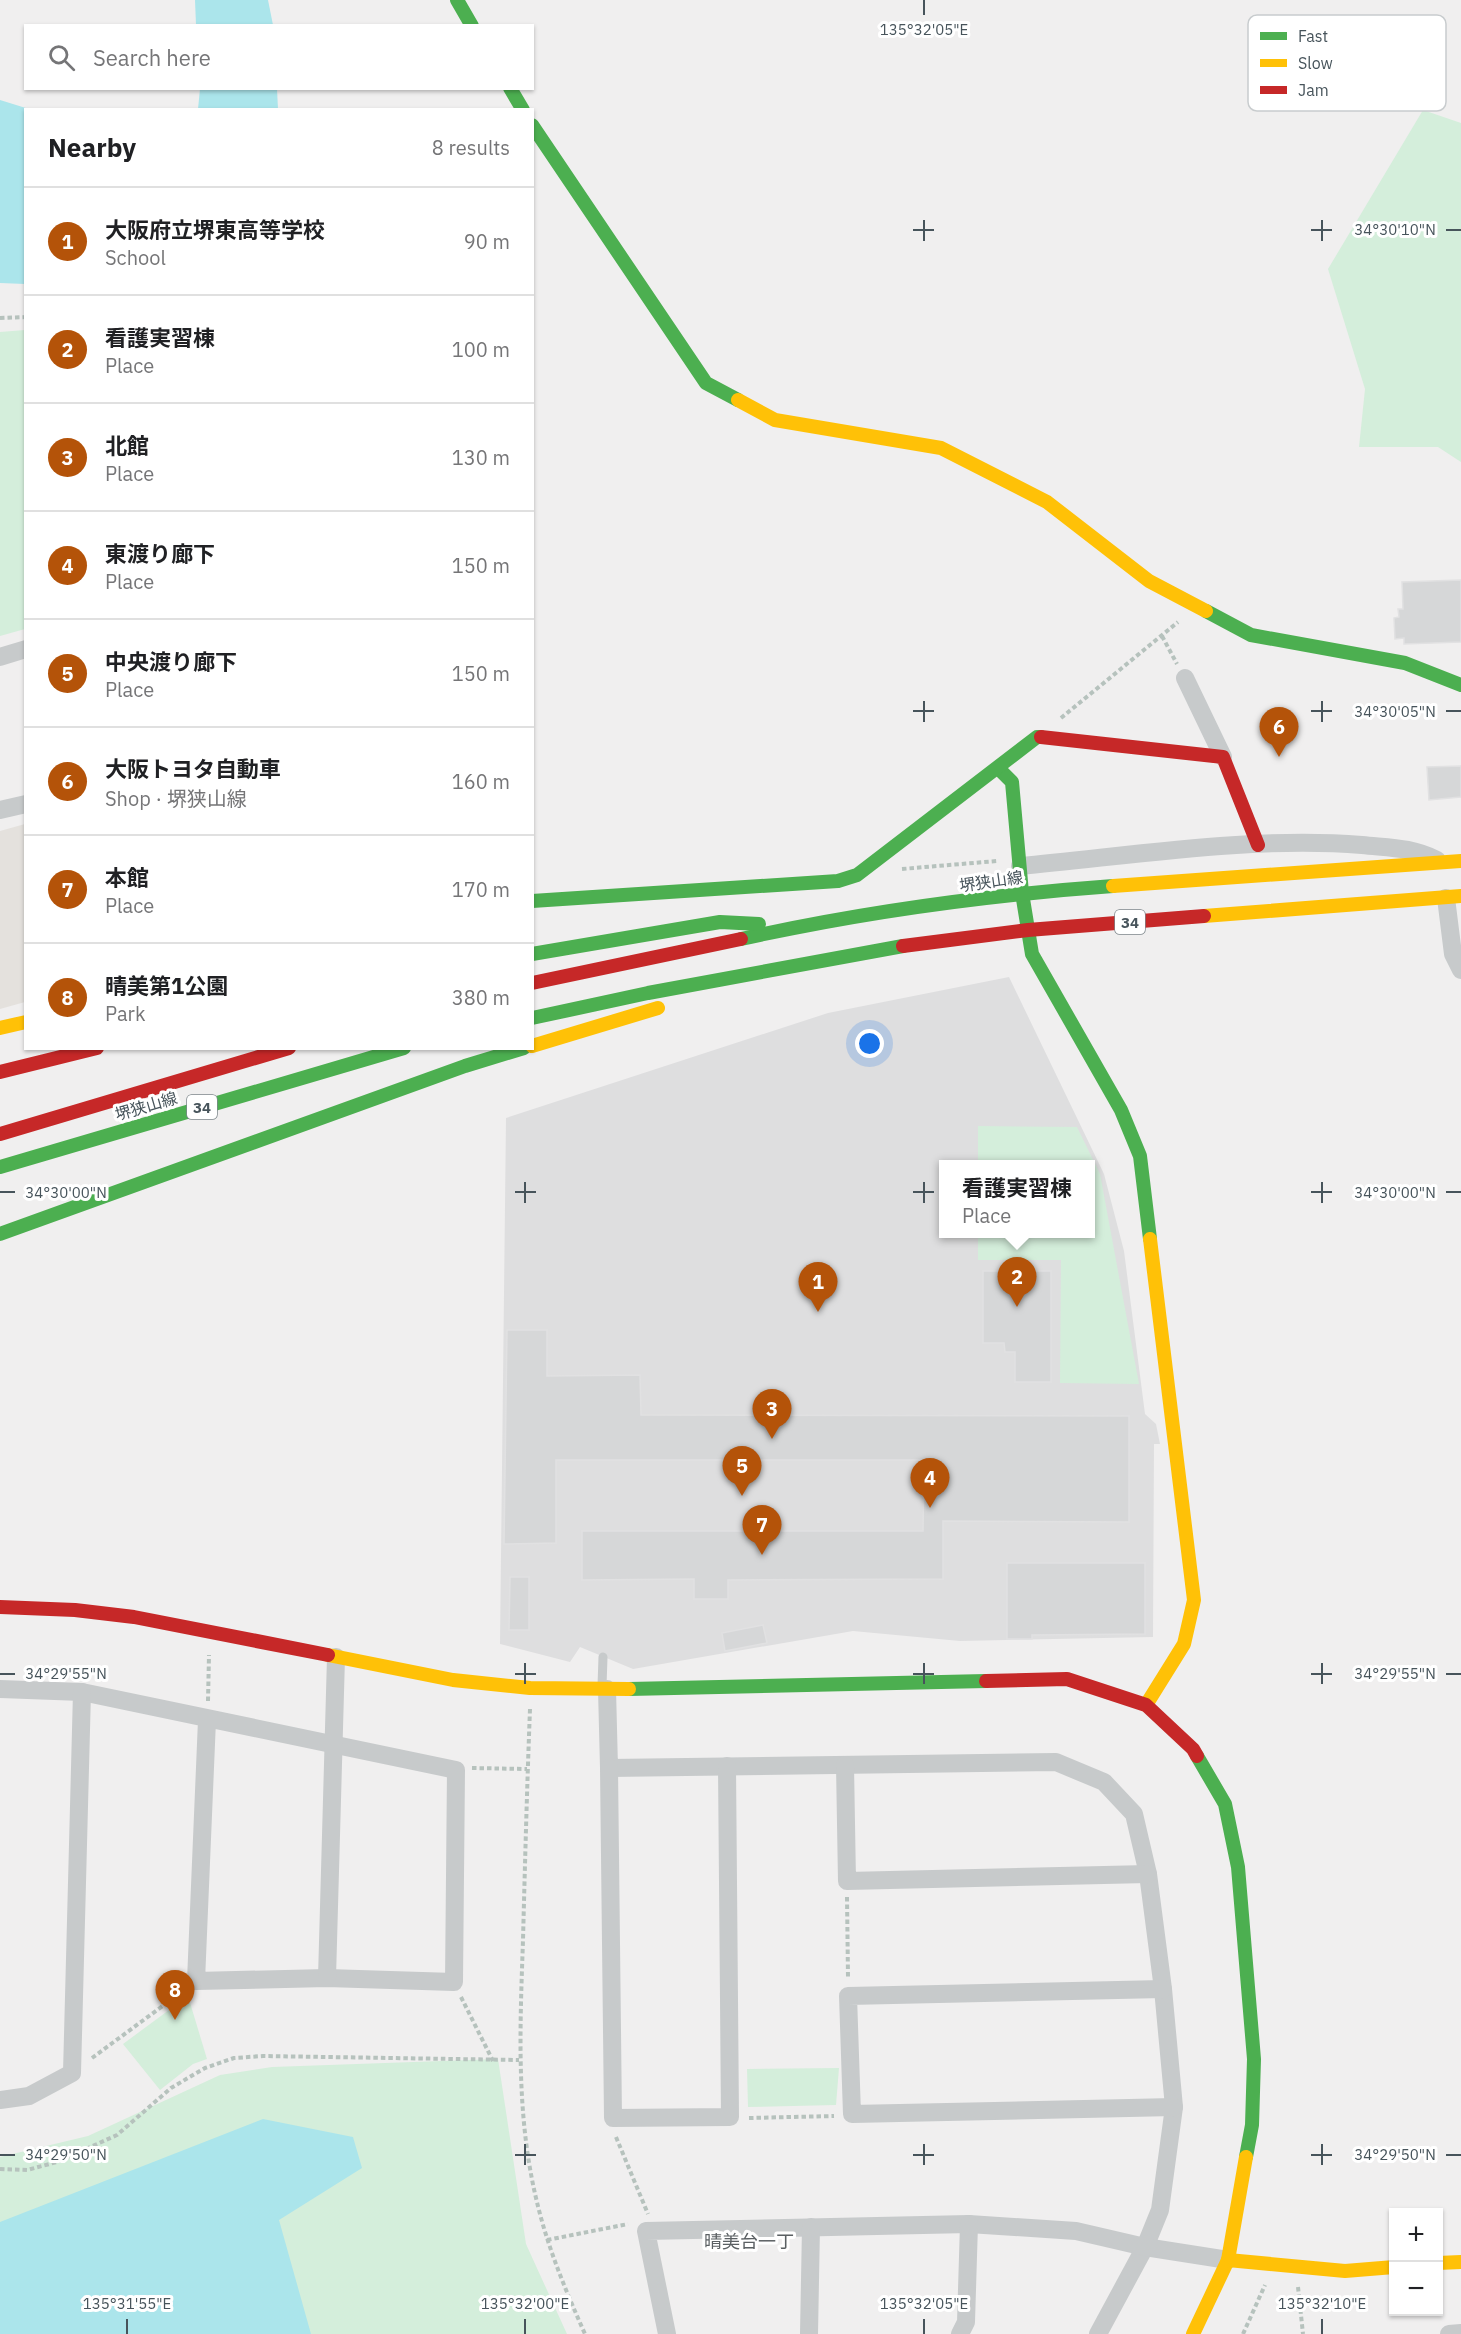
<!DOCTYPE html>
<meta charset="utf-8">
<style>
body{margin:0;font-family:"IBM Plex Sans","Noto Sans JP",sans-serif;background:#f6f6f6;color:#202124}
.controls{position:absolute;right:18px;bottom:18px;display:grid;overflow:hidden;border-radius:0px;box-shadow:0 2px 4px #0004}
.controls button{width:54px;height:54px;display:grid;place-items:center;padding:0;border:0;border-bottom:2px solid #e0e0e0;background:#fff;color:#202124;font:30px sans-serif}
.you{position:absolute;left:870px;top:1044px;width:21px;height:21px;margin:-15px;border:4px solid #fff;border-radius:50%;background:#1a73e8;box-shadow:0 0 0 9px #1a73e833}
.badge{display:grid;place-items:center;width:39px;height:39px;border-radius:50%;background:#b45309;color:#fff;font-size:20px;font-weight:700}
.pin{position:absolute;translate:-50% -50px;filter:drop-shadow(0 2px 3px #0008)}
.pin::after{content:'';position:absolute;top:32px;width:21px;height:18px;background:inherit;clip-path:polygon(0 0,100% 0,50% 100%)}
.popup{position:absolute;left:939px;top:1160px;width:156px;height:78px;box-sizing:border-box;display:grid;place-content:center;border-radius:0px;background:#fff;filter:drop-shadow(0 2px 4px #0005);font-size:20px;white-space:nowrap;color:#757577}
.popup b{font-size:22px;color:#202124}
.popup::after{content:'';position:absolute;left:50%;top:100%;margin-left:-12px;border:12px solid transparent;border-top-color:#fff}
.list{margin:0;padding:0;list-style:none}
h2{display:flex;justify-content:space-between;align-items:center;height:78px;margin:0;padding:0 24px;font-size:26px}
h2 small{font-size:20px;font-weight:400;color:#757577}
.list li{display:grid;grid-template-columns:39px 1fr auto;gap:18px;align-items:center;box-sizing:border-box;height:108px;padding:0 24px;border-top:2px solid #e0e0e0}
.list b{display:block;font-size:22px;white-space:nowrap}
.list p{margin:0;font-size:20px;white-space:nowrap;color:#757577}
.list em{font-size:20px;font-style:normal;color:#757577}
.icon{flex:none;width:33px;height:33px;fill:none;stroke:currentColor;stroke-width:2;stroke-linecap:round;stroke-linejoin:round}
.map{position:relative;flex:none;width:1461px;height:2334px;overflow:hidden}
.search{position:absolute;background:#fff;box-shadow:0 2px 4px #0004;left:24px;top:24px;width:510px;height:66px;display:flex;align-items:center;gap:15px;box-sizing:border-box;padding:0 21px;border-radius:0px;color:#757577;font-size:22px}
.panel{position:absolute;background:#fff;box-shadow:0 2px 4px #0004;left:24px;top:108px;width:510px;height:942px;border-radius:0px}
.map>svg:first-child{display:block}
.commercial{fill:#e4e1dd}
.education{fill:#dededf;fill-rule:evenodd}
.green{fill:#d4eedb}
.water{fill:#abe5eb}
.building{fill:#d6d7d8;stroke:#e1e1e2;stroke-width:1.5}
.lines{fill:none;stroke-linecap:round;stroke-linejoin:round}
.path{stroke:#b6c2bd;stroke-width:4;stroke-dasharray:4.5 3;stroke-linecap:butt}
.lane{stroke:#c7cacb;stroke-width:9}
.street{stroke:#c7cacb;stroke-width:18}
.fast{stroke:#4caf50;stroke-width:14}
.slow{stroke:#ffc107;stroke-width:14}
.jam{stroke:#c62828;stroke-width:14}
.ticks{fill:none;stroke:#47545b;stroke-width:2}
.labels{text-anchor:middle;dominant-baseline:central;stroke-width:6;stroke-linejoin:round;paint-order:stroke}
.shield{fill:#fff;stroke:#7e878c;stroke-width:1.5}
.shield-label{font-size:15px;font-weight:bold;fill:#47545b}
.street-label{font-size:16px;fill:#47545b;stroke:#fff}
.neighbourhood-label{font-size:18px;fill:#5b6063;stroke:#fff}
.key{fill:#fff;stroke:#c8ccce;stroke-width:1.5}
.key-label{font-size:16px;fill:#47545b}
.ticks-label{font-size:15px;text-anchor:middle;fill:#47545b;stroke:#fff;stroke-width:6;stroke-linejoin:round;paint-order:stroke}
</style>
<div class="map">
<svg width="1461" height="2334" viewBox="0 0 1461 2334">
<rect width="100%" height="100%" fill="#f0efef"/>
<!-- commercial -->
<polygon class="commercial" points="25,824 25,1002 0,1009 0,831"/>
<!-- education -->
<path class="education" d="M1009,977L1104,1174L1124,1251L1145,1414L1156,1424L1160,1444H1154L1153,1637L960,1641L853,1631L633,1669L580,1647L570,1662L500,1644L506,1118L828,1013ZM944,1164H1090V1234H944Z"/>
<!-- green -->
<g class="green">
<polygon points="1423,110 1461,123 1461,462 1438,447 1359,447 1365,389 1328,269"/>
<polygon points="25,330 25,629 0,636 0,332"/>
<polygon points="978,1126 1077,1127 1100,1174 1139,1384 1060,1383 1061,1260 978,1260 978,1234 1090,1234 1090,1164 978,1164"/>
<polygon points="188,1996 207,2059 193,2064 160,2090 123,2044"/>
<polygon points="498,2059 526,2244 567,2334 0,2334 0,2157 88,2136 220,2075 272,2067"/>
<polygon points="839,2068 836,2105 748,2107 747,2069"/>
</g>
<!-- water -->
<g class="water">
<polygon points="195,0 268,0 273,25 196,25"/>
<polygon points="200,89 277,89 278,109 198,109"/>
<polygon points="0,100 29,109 26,110 25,284 0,283"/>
<polygon points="263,2119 353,2137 362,2168 279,2220 311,2334 0,2334 0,2222"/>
</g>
<!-- building -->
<g class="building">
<polygon points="1461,580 1461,642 1404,644 1404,638 1395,639 1394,618 1399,617 1398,609 1403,609 1402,582"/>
<polygon points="1461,766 1461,797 1429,800 1427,767"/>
<polygon points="983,1271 1051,1271 1051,1382 1015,1382 1015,1352 1005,1352 1004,1343 983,1343"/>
<polygon points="507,1330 547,1330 547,1376 640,1375 641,1415 1129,1416 1129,1522 943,1521 943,1579 728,1580 728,1599 694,1599 694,1579 582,1580 582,1531 923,1531 924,1460 556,1460 556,1543 504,1544"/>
<polygon points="1007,1563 1145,1563 1145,1634 1032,1635 1032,1639 1007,1639"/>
<polygon points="510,1577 529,1577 529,1630 509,1630"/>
<polygon points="763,1625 767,1643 725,1651 722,1633"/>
</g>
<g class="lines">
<!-- path -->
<g class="path">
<polyline points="0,318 26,317"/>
<polyline points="1162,636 1177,664"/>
<polyline points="1061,718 1178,622"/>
<polyline points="902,869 997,861"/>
<polyline points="208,1701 209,1655"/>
<path d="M530,1709C527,1786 525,1863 523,1940C520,2027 516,2113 536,2198C547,2246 565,2289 585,2334"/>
<polyline points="472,1768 527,1769"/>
<polyline points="847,1897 848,1977"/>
<polyline points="461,1997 493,2061"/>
<polyline points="92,2058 183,1991"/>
<polyline points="749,2118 834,2116"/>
<polyline points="616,2137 648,2214"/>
<polyline points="0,2169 27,2170 57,2162 117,2135 171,2088 205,2068 234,2058 263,2056 519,2060"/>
<polyline points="547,2240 628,2224"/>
<polyline points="1298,2287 1303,2334"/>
<polyline points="1243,2334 1265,2285"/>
</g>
<!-- lane -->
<polyline class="lane" points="602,1686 603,1657"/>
<!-- street -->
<g class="street">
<polyline points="0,657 26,649"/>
<polyline points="1185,678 1223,757"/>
<polyline points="0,810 26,804"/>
<path d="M1020,866C1130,856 1251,836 1362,845C1391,848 1411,847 1437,860"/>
<polyline points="1446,898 1453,954 1461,970"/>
<polyline points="0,1689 82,1692 456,1770 454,1982 327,1978 196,1981 207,1720"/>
<polyline points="607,1689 609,1768 1056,1762 1104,1782 1134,1814 1148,1874 1163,1989 1174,2107 1160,2210 1145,2247 1098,2334"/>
<polyline points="845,1765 847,1881 1148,1874"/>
<polyline points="609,1768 613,2118 730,2117 727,1766"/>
<polyline points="327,1978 336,1657"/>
<polyline points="1163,1989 848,1996 852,2114 1174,2107"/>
<polyline points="0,2100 29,2096 72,2073 82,1692"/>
<polyline points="667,2334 646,2231 969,2224 1076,2231 1145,2247 1228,2260"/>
<polyline points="809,2334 811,2227"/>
<polyline points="960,2334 966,2322 969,2224"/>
<polyline points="1449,2334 1461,2333"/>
</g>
<!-- fast -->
<g class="fast">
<polyline points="457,0 472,26"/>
<polyline points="510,88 523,110"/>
<polyline points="532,125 706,383 738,400"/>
<polyline points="1206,611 1251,635 1405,663 1461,685"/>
<polyline points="998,768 1012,782 1022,893 1032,954 1121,1110 1140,1156 1150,1239"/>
<polyline points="532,901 838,881 857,875 1037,737 1041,737"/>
<path d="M741,939C863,912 988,895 1113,886"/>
<polyline points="532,954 720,922 759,924"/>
<polyline points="532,1018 648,993 903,946"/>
<polyline points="0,1167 404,1048"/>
<polyline points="0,1234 465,1066 524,1048"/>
<polyline points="629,1689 986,1681"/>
<polyline points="1197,1756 1225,1804 1238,1867 1254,2059 1252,2125 1246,2157"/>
</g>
<!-- slow -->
<g class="slow">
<polyline points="738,400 775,420 941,448 1047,502 1149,581 1206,611"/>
<polyline points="1113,886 1461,861"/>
<polyline points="1204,916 1461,896"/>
<polyline points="0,1028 26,1022"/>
<polyline points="532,1046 658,1008"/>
<polyline points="328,1655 453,1680 530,1688 629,1689"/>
<polyline points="1146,1705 1184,1644 1194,1600 1150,1239"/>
<polyline points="1228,2260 1345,2271 1394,2267"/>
<polyline points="1438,2263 1461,2262"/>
<polyline points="1193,2334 1228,2260 1246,2157"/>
</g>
<!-- jam -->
<g class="jam">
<polyline points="1041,737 1223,757 1258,845"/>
<polyline points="903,946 1028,930 1204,916"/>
<polyline points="532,983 741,939"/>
<polyline points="0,1072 97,1048"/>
<polyline points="0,1134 289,1048"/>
<polyline points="0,1607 75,1610 134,1617 328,1655"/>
<polyline points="986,1681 1067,1679 1146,1705 1193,1749 1197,1756"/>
</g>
</g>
<!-- ticks -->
<path class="ticks" d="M924,0V15M924,220V241M1322,220V241M913,230H934M1311,230H1332M1446,230H1461M924,701V722M1322,701V722M913,711H934M1311,711H1332M1446,711H1461M525,1182V1203M924,1182V1203M1322,1182V1203M0,1192H15M515,1192H536M913,1192H934M1311,1192H1332M1446,1192H1461M525,1663V1684M924,1663V1684M1322,1663V1684M0,1674H15M515,1674H536M913,1674H934M1311,1674H1332M1446,1674H1461M525,2144V2165M924,2144V2165M1322,2144V2165M0,2155H15M515,2155H536M913,2155H934M1311,2155H1332M1446,2155H1461M127,2319V2334M525,2319V2334M924,2319V2334M1322,2319V2334"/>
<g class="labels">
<!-- shield labels -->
<g class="shield">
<rect x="1115" y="910" width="30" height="24" rx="4.5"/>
<rect x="187" y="1095" width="30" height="24" rx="4.5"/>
</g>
<g class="shield-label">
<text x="1130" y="922">34</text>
<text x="202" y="1107">34</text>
</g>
<!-- street labels -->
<g class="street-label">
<text transform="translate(991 881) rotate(-8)">堺狭山線</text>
<text transform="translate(146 1106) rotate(-16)">堺狭山線</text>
</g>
<!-- neighbourhood labels -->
<g class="neighbourhood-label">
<text x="749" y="2241">晴美台一丁</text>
</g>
</g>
<!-- legend -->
<rect x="1248" y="15" width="198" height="96" rx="9" class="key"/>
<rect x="1260" y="32" width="27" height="8" fill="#4caf50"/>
<rect x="1260" y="59" width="27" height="8" fill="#ffc107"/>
<rect x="1260" y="86" width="27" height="8" fill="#c62828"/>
<g class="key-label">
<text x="1298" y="42">Fast</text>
<text x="1298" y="69">Slow</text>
<text x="1298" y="96">Jam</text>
</g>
<g class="ticks-label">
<text x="924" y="35">135°32'05"E</text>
<text x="1395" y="235">34°30'10"N</text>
<text x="1395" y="717">34°30'05"N</text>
<text x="66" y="1198">34°30'00"N</text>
<text x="1395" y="1198">34°30'00"N</text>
<text x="66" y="1679">34°29'55"N</text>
<text x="1395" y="1679">34°29'55"N</text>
<text x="66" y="2160">34°29'50"N</text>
<text x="1395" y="2160">34°29'50"N</text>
<text x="127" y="2309">135°31'55"E</text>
<text x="525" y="2309">135°32'00"E</text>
<text x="924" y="2309">135°32'05"E</text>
<text x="1322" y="2309">135°32'10"E</text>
</g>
</svg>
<div class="controls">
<button>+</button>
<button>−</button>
</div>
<div class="you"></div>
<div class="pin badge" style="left:818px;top:1312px">1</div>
<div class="pin badge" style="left:1017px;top:1307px">2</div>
<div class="popup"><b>看護実習棟</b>Place</div>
<div class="pin badge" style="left:772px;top:1439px">3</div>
<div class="pin badge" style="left:930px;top:1508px">4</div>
<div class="pin badge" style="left:742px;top:1496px">5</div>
<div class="pin badge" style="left:1279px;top:757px">6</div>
<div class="pin badge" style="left:762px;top:1555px">7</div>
<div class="pin badge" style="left:175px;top:2020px">8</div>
<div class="search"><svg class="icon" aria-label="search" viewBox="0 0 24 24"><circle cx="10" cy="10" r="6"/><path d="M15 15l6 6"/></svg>Search here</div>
<section class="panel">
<h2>Nearby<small>8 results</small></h2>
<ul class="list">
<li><span class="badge">1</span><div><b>大阪府立堺東高等学校</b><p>School</p></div><em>90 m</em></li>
<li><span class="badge">2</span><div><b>看護実習棟</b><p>Place</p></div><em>100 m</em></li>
<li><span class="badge">3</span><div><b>北館</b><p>Place</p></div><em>130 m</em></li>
<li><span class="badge">4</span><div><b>東渡り廊下</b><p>Place</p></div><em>150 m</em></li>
<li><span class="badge">5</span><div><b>中央渡り廊下</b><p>Place</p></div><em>150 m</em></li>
<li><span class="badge">6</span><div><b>大阪トヨタ自動車</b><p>Shop · 堺狭山線</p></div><em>160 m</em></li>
<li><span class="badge">7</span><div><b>本館</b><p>Place</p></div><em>170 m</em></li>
<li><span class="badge">8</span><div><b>晴美第1公園</b><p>Park</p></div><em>380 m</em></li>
</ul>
</section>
</div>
